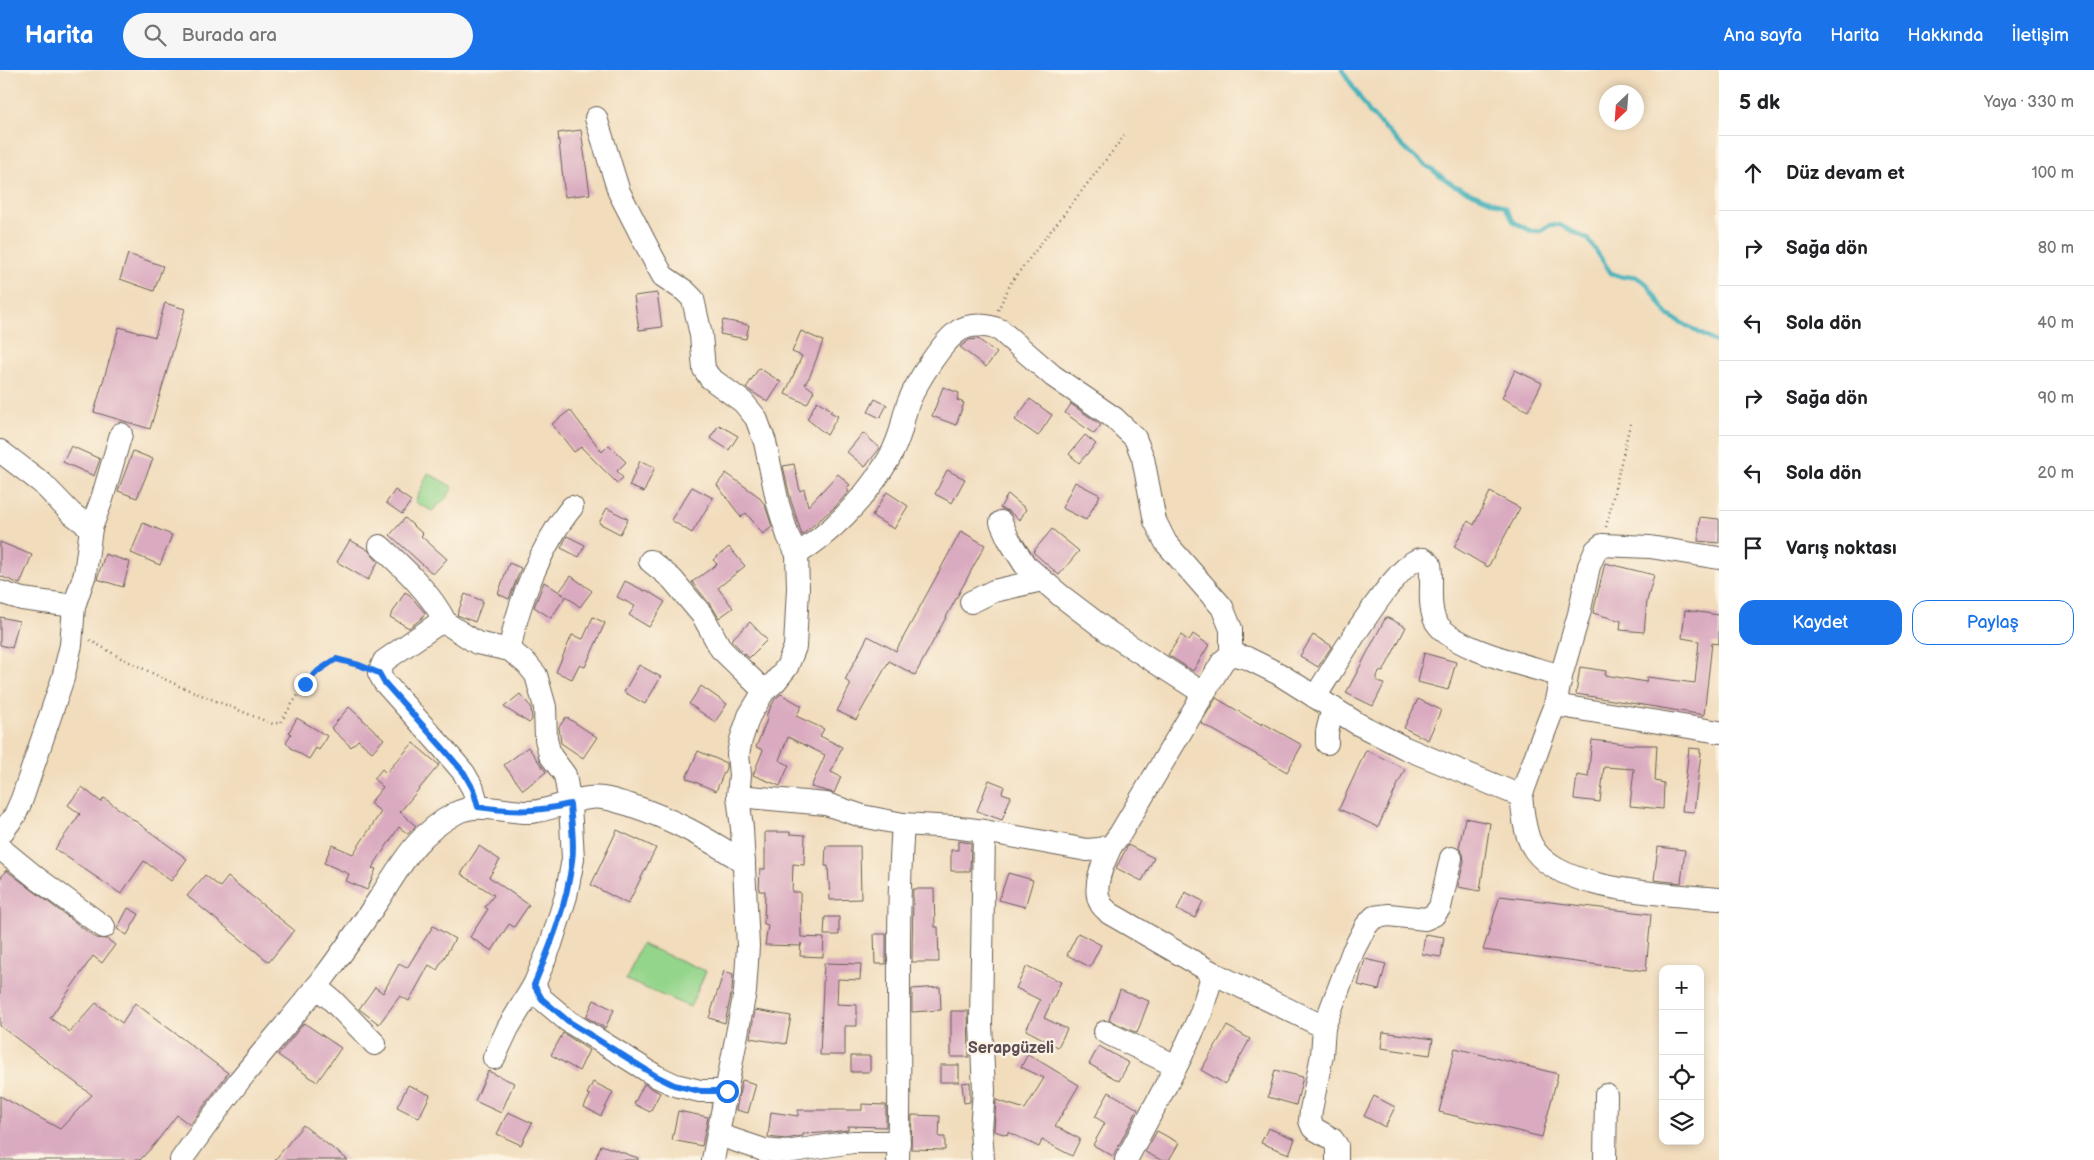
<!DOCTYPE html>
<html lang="tr">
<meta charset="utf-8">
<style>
body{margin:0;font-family:"Balsamiq Sans",sans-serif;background:#f6f6f6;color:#202124}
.controls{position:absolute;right:15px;bottom:15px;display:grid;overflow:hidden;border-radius:10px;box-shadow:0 2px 8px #0003}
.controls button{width:45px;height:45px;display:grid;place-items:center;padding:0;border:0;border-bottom:1px solid #e0e0e0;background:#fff;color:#202124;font:25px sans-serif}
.compass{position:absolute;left:1599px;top:15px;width:45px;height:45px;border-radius:50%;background:#fff;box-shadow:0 2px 8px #0003;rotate:205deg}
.stop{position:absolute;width:15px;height:15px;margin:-11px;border:4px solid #1a73e8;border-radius:50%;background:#fff}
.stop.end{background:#1a73e8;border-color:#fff;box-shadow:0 1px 5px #0008}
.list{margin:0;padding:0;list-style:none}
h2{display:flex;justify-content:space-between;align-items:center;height:65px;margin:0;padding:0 20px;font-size:21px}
h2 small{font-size:16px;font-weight:400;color:#757577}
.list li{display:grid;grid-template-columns:32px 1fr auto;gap:15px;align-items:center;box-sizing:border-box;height:75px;padding:0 20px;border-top:1px solid #e0e0e0}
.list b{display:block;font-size:19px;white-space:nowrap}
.list em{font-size:16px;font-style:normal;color:#757577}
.actions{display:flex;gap:10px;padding:15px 20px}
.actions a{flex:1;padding:11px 0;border:1px solid #1a73e8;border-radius:15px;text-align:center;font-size:18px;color:#1a73e8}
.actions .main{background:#1a73e8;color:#fff}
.icon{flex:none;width:28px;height:28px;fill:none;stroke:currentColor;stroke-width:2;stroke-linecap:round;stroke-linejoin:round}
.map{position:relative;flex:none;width:1719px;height:1090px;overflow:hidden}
header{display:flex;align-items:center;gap:30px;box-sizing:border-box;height:70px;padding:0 25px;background:#1a73e8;color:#fff}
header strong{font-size:24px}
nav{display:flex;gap:28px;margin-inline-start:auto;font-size:18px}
.search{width:350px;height:45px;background:#f6f6f6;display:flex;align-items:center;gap:12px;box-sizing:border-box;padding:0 18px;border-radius:28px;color:#757577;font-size:19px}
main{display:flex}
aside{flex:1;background:#fff}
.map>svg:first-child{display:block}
.green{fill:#94d58c;stroke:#587854}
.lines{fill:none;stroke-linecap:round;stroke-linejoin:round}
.stream{stroke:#41b1ba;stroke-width:4.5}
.building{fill:#daabc0}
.minor-casing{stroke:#675f54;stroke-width:24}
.path{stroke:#675f54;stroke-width:2.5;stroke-dasharray:1 4;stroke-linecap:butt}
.minor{stroke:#fff;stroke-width:22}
.route{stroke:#1a73e8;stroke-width:6}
.labels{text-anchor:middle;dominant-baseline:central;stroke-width:4.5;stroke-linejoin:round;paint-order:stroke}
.neighbourhood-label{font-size:16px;font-weight:bold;fill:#5e4e55;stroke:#fcf5e5}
</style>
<header>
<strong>Harita</strong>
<div class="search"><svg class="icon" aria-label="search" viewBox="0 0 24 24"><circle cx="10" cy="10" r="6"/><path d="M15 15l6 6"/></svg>Burada ara</div>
<nav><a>Ana sayfa</a><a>Harita</a><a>Hakkında</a><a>İletişim</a></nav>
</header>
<main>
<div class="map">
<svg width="1719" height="1090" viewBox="0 0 1719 1090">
<rect width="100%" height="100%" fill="#fcf5e5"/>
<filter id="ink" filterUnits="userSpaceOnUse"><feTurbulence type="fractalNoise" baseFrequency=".02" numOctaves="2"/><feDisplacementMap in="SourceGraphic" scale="10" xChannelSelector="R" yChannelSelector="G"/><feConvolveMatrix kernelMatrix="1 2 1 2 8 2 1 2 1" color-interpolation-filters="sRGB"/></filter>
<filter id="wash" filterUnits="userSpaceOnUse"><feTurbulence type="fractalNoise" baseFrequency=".0096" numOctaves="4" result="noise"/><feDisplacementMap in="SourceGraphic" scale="20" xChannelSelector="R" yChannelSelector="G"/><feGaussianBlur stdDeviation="1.12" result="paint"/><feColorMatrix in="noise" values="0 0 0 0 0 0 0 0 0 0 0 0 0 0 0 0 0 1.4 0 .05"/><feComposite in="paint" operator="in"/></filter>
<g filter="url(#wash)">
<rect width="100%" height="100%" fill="#f1dcbc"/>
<!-- green -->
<g class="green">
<polygon points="428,403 453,417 447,427 432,441 415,432"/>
<polygon points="641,874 706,901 690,937 626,910"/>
</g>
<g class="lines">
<!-- stream -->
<polyline class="stream" points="1342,0 1370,43 1409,83 1453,115 1505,137 1514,152 1531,161 1540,161 1550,155 1560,155 1588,169 1611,203 1623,207 1635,206 1647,214 1668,245 1719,274"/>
</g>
<g id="blocks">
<!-- building -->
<g class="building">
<polygon points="581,60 590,124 565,127 558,63"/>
<polygon points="128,184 163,196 154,221 120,209"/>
<polygon points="657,223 662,257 639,260 634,226"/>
<polygon points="165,233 185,239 150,359 94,342 119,257 155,267"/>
<polygon points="723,250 749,255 746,269 720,264"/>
<polygon points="801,261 823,271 810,306 805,314 814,321 807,334 785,324 802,286 792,282"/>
<polygon points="978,269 997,283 986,297 960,277 969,270"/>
<polygon points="759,298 781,312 768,332 746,318"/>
<polygon points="1515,300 1542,313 1528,341 1502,328"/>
<polygon points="943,317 959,323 957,330 964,333 956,355 932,346"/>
<polygon points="875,329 887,335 880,348 868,342"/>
<polygon points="1030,329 1052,345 1038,366 1015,350"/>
<polygon points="817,331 832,340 830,342 838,346 827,365 807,349"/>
<polygon points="1071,334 1101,355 1094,364 1065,343"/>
<polygon points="570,340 602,382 609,375 626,392 617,401 623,408 617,413 581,377 574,382 552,354"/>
<polygon points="719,355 738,366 729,380 710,368"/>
<polygon points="863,363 880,378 865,397 847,382"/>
<polygon points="1085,365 1096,374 1079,393 1069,384"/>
<polygon points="71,376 100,389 94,406 63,392"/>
<polygon points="133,381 153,389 137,428 118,421"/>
<polygon points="640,391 655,397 644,422 629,416"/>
<polygon points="794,394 800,421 804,419 808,436 838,404 850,415 846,418 849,421 835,437 802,465 791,431 783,396"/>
<polygon points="947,400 965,409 952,433 935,424"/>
<polygon points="726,403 758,426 765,435 772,457 763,464 746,443 741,447 717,415"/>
<polygon points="1075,412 1100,425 1086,450 1062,438"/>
<polygon points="692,417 713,428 692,463 671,450"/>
<polygon points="395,420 411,431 402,444 386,433"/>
<polygon points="887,422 908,436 894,459 872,446"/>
<polygon points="1490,422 1520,438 1488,497 1454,477 1468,451 1474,455"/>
<polygon points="1008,424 1026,439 1020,450 1008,441 1000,438"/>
<polygon points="607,438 628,449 620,464 599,453"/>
<polygon points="1700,447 1719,449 1719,473 1698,471"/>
<polygon points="405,448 423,464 421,466 447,489 433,504 390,465"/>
<polygon points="143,453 172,465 160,495 131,483"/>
<polygon points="1052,459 1079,481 1059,505 1033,482"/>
<polygon points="961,461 985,475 915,605 889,591 856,650 837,641 851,614 845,610 868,566 896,581"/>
<polygon points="567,466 585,475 579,487 561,478"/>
<polygon points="350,470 368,480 378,492 368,510 337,492"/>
<polygon points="0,472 32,485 20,514 0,506"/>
<polygon points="729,477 745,496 718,518 733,538 719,548 713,538 692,512 717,494 713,490"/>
<polygon points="105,484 130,492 123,517 97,509"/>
<polygon points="509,493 521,498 509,529 498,524"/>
<polygon points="1605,493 1654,505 1647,531 1644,562 1620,560 1621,551 1593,543"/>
<polygon points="571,506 592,521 580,537 566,526 551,548 534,537 544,512 564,525 559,522"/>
<polygon points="625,511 645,521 646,520 665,532 649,557 629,545 635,536 617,527"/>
<polygon points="405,522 410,525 425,543 421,549 409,558 390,547"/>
<polygon points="465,524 483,531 475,552 457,545"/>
<polygon points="1685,540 1719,545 1719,574 1712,573 1704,645 1576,624 1580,597 1606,601 1605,605 1646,612 1647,607 1695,613 1699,571 1682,568"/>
<polygon points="0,547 19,551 12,578 0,575"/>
<polygon points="593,547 605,553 585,597 579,595 572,609 556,602 572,565 583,569"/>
<polygon points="1386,547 1406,557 1383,602 1379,601 1376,610 1384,614 1373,636 1346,623"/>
<polygon points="750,552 767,570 749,588 731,570"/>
<polygon points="1193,564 1209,575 1193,601 1168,585 1181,565 1189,571"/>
<polygon points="1313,565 1332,576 1318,597 1300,586"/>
<polygon points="1424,583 1456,592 1448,620 1418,612"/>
<polygon points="639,595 661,607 645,634 624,622"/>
<polygon points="701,616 727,634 715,652 689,634"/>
<polygon points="520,624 531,637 532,650 529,653 504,637"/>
<polygon points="781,624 802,636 796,646 824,659 820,666 842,677 831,702 841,707 834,723 811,717 825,685 788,667 779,690 789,695 780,716 753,705 763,680 756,677 768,647 766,646 775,629"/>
<polygon points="1216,628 1262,655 1263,653 1302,675 1287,702 1201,653"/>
<polygon points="1418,629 1441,640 1428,670 1404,658"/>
<polygon points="349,637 384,669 372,682 358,670 351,677 331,658"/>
<polygon points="566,647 597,667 583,688 561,673 559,657"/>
<polygon points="297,648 327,666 319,680 316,678 309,689 292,679 286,672 291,664 289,662"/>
<polygon points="1592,670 1633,675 1657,675 1655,711 1664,713 1663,739 1630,736 1634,699 1604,697 1600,732 1574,729 1577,705 1588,707"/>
<polygon points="413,673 439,695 400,742 416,756 408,764 399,757 372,798 376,799 367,820 346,811 349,804 324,793 332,775 353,784 381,742 370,733 383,717 374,709 382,699 386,703"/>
<polygon points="528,677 546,702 523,720 504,695"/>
<polygon points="1689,678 1700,679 1700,683 1701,683 1694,742 1682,741"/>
<polygon points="1366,680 1405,699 1378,757 1339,739"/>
<polygon points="698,681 726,693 726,698 716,721 686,708"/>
<polygon points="989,710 1004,716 1002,723 1011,726 1002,750 977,741"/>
<polygon points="82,717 101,732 104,728 187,789 171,811 144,791 121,824 55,779 80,744 68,735"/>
<polygon points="1465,748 1490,753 1480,821 1458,817 1464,791 1463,784 1459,778"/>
<polygon points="617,760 656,778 628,834 591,815"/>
<polygon points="765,762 790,762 790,764 805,765 804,795 793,794 792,822 800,822 801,867 824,868 823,887 800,886 801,873 801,876 765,875 768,855 764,854 765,821 759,821 760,799 765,799"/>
<polygon points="958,771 971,773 970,801 951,801 951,780 958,780"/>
<polygon points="1128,775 1154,788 1142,811 1116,798"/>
<polygon points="479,776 500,790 489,807 529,835 514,857 509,854 492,881 470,867 488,839 485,837 494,825 461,804"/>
<polygon points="826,776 860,776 861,829 830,830 828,796 825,796"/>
<polygon points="1658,777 1685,780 1681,813 1654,810"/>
<polygon points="6,800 96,868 107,869 115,875 102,893 93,886 50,948 70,962 96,933 122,953 135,933 228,1003 190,1055 177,1045 154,1075 140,1090 0,1090 0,1026 60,1059 92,1025 0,956 0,809"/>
<polygon points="1008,803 1033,810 1025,837 999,830"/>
<polygon points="205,805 220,817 228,807 294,860 269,892 187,826"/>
<polygon points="913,819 934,819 935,857 938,857 939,892 912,892"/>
<polygon points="1185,822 1203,831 1195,848 1177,840"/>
<polygon points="1500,826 1651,844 1646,901 1483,880"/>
<polygon points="128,838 139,844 127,865 117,859"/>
<polygon points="825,847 839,847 839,865 824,865"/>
<polygon points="433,856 455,869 437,900 429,895 409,931 400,926 379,954 359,939 375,917 383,923 399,894 407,898"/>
<polygon points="1078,863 1101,875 1090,897 1067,885"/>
<polygon points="874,864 886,864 886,894 875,894"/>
<polygon points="1425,864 1444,867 1441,887 1422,884"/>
<polygon points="1365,889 1386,894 1379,920 1358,915"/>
<polygon points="824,893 861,894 860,910 838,909 837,934 857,935 857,956 845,956 845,985 820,985"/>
<polygon points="1027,896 1061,912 1044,948 1067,959 1058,977 1026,960 1040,930 1016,918"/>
<polygon points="724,901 733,904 732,920 725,953 709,948"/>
<polygon points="940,917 941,940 912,942 912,919"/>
<polygon points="1120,920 1149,931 1137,963 1109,950"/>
<polygon points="594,930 614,940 605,958 586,947"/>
<polygon points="755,940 791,946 786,974 750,968"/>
<polygon points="951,941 968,941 969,987 951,987"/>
<polygon points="304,953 341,978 317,1012 278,985"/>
<polygon points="1227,956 1250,969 1225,1014 1201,1000"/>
<polygon points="1383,962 1433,969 1430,985 1381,978"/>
<polygon points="563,963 589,980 579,1001 551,985"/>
<polygon points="1099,976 1129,993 1119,1011 1089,994"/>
<polygon points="1455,978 1558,1004 1542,1067 1439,1042"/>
<polygon points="1028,984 1079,1015 1055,1056 1080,1069 1072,1086 1042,1070 1039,1077 1008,1062 1007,1065 994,1061 996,1030 1025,1039 1044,1008 1021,997"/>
<rect x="851" y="986" width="19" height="16"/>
<rect x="940" y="995" width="19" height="17"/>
<polygon points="1275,1000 1303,1007 1296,1035 1268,1027"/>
<polygon points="488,1001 514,1013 501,1043 475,1031"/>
<polygon points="742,1010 756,1014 748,1043 736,1040"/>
<polygon points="593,1012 613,1022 601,1046 584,1037 590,1025 587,1024"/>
<polygon points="970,1012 970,1032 964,1033 962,1013"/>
<polygon points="644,1014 660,1023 650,1042 634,1034"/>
<polygon points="408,1015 430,1025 419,1048 397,1037"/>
<polygon points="1109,1022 1138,1039 1113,1086 1093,1075 1105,1053 1095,1047"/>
<polygon points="1374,1026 1395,1037 1385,1057 1364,1046"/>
<polygon points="862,1034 886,1035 886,1057 848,1056 848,1060 822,1063 803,1064 803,1066 786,1069 768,1067 771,1042 798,1046 798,1040 862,1040"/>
<polygon points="678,1041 708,1047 702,1076 672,1070"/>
<polygon points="508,1042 532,1053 521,1075 497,1064"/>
<polygon points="912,1045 940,1046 939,1067 945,1067 945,1080 911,1079"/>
<polygon points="303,1055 327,1074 348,1090 275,1090"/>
<polygon points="1268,1058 1295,1069 1289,1084 1261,1073"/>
<polygon points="1157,1061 1179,1073 1169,1090 1161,1090 1145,1082"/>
<polygon points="601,1075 638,1088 638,1090 595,1090"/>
</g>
</g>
</g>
<g filter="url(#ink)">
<use href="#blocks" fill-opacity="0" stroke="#675f54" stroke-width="1"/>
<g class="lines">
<!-- minor casing -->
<g class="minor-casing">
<g id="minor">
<polyline points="596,48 619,122 654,190 663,206 685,221 693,229 701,265 704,299 710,308 743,332 756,348 765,372 778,434 788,466 797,484 798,518 795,577 787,597 775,612 764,621 749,646 741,670 738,684 740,705 738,726 742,758 748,876 745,922 713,1090"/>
<polyline points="0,381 42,413 71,443 91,458"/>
<polyline points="1001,452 1008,468 1025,495 1060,525 1110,563 1203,623"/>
<path d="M380,476C405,499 430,522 446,553"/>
<path d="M797,484C830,464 862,431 883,398C890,388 897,373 901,360C903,351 905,340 909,331C917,312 942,271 960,260C972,253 988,255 1000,260L1053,306L1114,348L1135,368L1143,388L1155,451L1166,473L1222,537L1231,559V584"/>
<polyline points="650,491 672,509 703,546 721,579 764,621"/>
<polyline points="0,522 22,529 74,536"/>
<polyline points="971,532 994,521 1042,510"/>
<path d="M510,580C516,536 543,472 572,437"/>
<path d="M1315,627C1330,604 1397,490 1421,489C1425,488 1428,492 1430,494C1433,512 1428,531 1434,548C1446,579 1530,596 1561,606"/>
<polyline points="1555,635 1561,606 1579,544 1589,496 1596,480 1602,475 1650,477 1719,488"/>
<polyline points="1327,673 1327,662 1333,638"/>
<path d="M738,726L826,734L862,746L903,754L953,757L984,761L1087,780L1099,779L1111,776L1120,764L1223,591L1231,584L1247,588L1279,604L1358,654L1405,678L1521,726C1523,742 1524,760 1531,774C1555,823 1671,824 1719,829"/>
<path d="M1521,726C1533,695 1542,665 1555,635L1719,662"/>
<polyline points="478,737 473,719 464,703 442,677 384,612 379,603 384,591 436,555 446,553 477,573 510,580 527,594 536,605 545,637 546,669 550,685 565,705 570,734 573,789 566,826 551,874 534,915 508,958 494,988"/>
<polyline points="0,765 15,745 22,729 63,608 71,575 74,536 85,504 91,458 102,429 121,364"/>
<path d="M1111,776C1104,791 1091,818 1101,834C1102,837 1107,840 1109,843L1213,903L1324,957"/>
<polyline points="0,778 38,809 104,857"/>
<polyline points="534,915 542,929 568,951 656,1006 675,1015 700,1021 727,1021"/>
<polyline points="316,917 332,930 375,974"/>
<polyline points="1105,962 1176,996"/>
<polyline points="719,1065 764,1080 786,1082 853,1072 899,1072"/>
<path d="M181,1090C200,1064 219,1037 239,1011C264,980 291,949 316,918C338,889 359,859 379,829C403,792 416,765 456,743C479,731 506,743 531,742C551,740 571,730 589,728C603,726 616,731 630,735C673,749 706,768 744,792"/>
<path d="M898,1090C902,978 895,866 903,754"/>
<polyline points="983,1090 981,1059 984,1021 981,953 984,761"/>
<polyline points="1126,1090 1180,989 1201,943 1213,903"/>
<polyline points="1337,1090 1337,1076 1332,1069 1313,1058 1310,1051 1311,1040 1322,985 1324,957 1353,881 1366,856 1374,847 1389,845 1425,849 1434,845 1440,837 1451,788"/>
<polyline points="1605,1090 1606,1025"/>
</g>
</g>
<!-- path -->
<g class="path">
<polyline points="998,240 1012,211 1125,65"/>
<polyline points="1606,457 1631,350"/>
<path d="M90,570L119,587L179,616L273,654L281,652C296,627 310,604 336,589L362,596"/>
</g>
<!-- minor -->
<use href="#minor" class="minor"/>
</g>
</g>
<g class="lines" filter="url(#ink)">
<!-- route -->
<path class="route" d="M305,614L318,601L336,589L359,595L379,603L384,612L442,677L464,703L473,719L478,737C514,742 536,742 570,734C571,752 575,773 572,791C567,834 551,875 534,915L542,929L568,951L656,1006L674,1015L700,1021H727"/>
</g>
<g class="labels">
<!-- neighbourhood labels -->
<g class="neighbourhood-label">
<text x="1011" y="978">Serapgüzeli</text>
</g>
</g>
</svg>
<div class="controls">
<button>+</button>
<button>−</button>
<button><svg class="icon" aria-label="locate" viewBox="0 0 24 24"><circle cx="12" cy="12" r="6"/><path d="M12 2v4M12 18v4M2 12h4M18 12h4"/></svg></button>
<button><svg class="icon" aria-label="layers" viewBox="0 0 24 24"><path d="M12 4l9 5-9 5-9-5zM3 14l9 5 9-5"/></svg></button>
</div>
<svg class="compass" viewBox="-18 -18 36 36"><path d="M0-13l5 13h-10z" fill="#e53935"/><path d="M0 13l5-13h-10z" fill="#757577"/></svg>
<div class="stop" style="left:727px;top:1021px"></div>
<div class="stop end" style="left:305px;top:614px"></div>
</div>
<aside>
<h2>5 dk<small>Yaya · 330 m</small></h2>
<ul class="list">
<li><svg class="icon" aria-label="ahead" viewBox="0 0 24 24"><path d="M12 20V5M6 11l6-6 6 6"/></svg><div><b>Düz devam et</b></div><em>100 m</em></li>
<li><svg class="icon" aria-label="right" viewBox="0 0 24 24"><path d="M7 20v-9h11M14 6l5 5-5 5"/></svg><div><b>Sağa dön</b></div><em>80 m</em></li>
<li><svg class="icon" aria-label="left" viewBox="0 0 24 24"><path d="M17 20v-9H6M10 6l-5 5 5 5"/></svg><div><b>Sola dön</b></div><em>40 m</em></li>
<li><svg class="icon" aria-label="right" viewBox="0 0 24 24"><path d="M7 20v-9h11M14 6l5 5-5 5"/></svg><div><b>Sağa dön</b></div><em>90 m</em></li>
<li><svg class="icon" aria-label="left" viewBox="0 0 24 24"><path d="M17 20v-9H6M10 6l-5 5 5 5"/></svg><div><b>Sola dön</b></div><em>20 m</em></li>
<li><svg class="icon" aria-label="arrive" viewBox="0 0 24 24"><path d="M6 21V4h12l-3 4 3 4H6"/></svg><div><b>Varış noktası</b></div></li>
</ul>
<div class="actions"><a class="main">Kaydet</a><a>Paylaş</a></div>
</aside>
</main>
